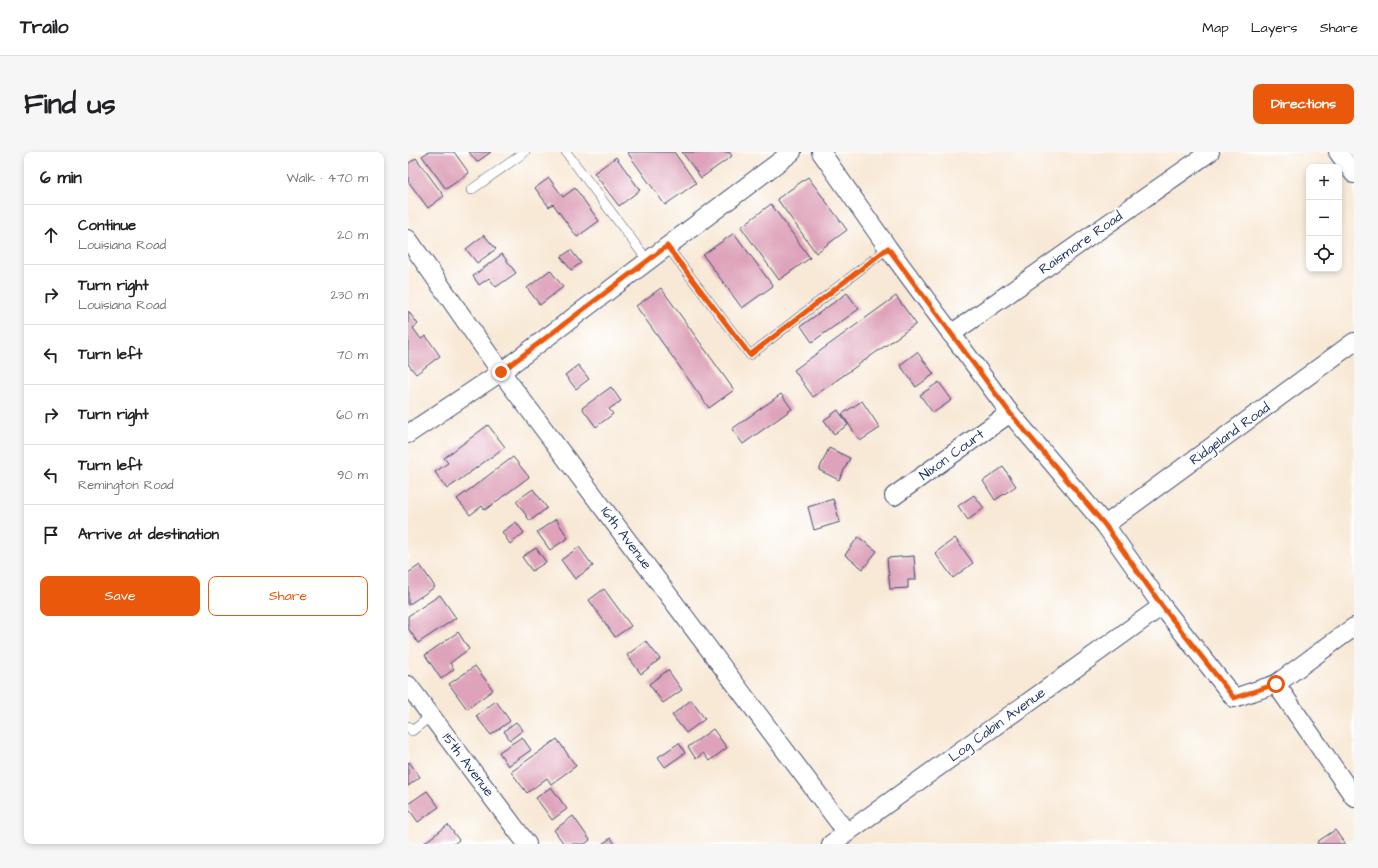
<!DOCTYPE html>
<meta charset="utf-8">
<style>
body{margin:0;font-family:"Architects Daughter",sans-serif;background:#f6f6f6;color:#202124}
.controls{position:absolute;right:12px;top:12px;display:grid;overflow:hidden;border-radius:8px;box-shadow:0 2px 6px #0003}
.controls button{width:36px;height:36px;display:grid;place-items:center;padding:0;border:0;border-bottom:1px solid #e0e0e0;background:#fff;color:#202124;font:20px sans-serif}
.stop{position:absolute;width:12px;height:12px;margin:-9px;border:3px solid #ea580c;border-radius:50%;background:#fff}
.stop.end{background:#ea580c;border-color:#fff;box-shadow:0 1px 4px #0008}
.list{margin:0;padding:0;list-style:none}
h2{display:flex;justify-content:space-between;align-items:center;height:52px;margin:0;padding:0 16px;font-size:17px}
h2 small{font-size:13px;font-weight:400;color:#757577}
.list li{display:grid;grid-template-columns:26px 1fr auto;gap:12px;align-items:center;box-sizing:border-box;height:60px;padding:0 16px;border-top:1px solid #e0e0e0}
.list b{display:block;font-size:15px;white-space:nowrap}
.list p{margin:0;font-size:13px;white-space:nowrap;color:#757577}
.list em{font-size:13px;font-style:normal;color:#757577}
.actions{display:flex;gap:8px;padding:12px 16px}
.actions a{flex:1;padding:9px 0;border:1px solid #ea580c;border-radius:8px;text-align:center;font-size:14px;color:#ea580c}
.actions .main{background:#ea580c;color:#fff}
.icon{flex:none;width:22px;height:22px;fill:none;stroke:currentColor;stroke-width:2;stroke-linecap:round;stroke-linejoin:round}
.map{position:relative;flex:none;width:946px;height:692px;overflow:hidden;border-radius:8px}
header{display:flex;align-items:center;gap:24px;box-sizing:border-box;height:56px;padding:0 20px;background:#fff;border-bottom:1px solid #e0e0e0}
header strong{font-size:19px}
nav{display:flex;gap:22px;margin-inline-start:auto;font-size:14px}
.intro{display:flex;align-items:center;justify-content:space-between;box-sizing:border-box;height:96px;padding:0 24px}
h1{margin:0;font-size:28px}
.button{padding:10px 18px;border-radius:8px;background:#ea580c;color:#fff;font-size:14px;font-weight:700}
main{display:flex;gap:24px;padding:0 24px}
aside{flex:1;background:#fff;border-radius:8px;box-shadow:0 2px 6px #0003}
.map>svg:first-child{display:block}
.building{fill:#dea3ba}
.lines{fill:none;stroke-linecap:round;stroke-linejoin:round}
.service-casing{stroke:#3c4b70;stroke-width:10}
.minor-casing{stroke:#3c4b70;stroke-width:20}
.service{stroke:#fff;stroke-width:9}
.minor{stroke:#fff;stroke-width:18}
.route{stroke:#ea580c;stroke-width:5}
.labels{text-anchor:middle;dominant-baseline:central;stroke-width:4;stroke-linejoin:round;paint-order:stroke}
.street-label{font-size:14px;fill:#1b2f5e;stroke:#fff}
</style>
<header>
<strong>Trailo</strong>
<nav><a>Map</a><a>Layers</a><a>Share</a></nav>
</header>
<div class="intro"><h1>Find us</h1><a class="button">Directions</a></div>
<main>
<aside>
<h2>6 min<small>Walk · 470 m</small></h2>
<ul class="list">
<li><svg class="icon" aria-label="ahead" viewBox="0 0 24 24"><path d="M12 20V5M6 11l6-6 6 6"/></svg><div><b>Continue</b><p>Louisiana Road</p></div><em>20 m</em></li>
<li><svg class="icon" aria-label="right" viewBox="0 0 24 24"><path d="M7 20v-9h11M14 6l5 5-5 5"/></svg><div><b>Turn right</b><p>Louisiana Road</p></div><em>230 m</em></li>
<li><svg class="icon" aria-label="left" viewBox="0 0 24 24"><path d="M17 20v-9H6M10 6l-5 5 5 5"/></svg><div><b>Turn left</b></div><em>70 m</em></li>
<li><svg class="icon" aria-label="right" viewBox="0 0 24 24"><path d="M7 20v-9h11M14 6l5 5-5 5"/></svg><div><b>Turn right</b></div><em>60 m</em></li>
<li><svg class="icon" aria-label="left" viewBox="0 0 24 24"><path d="M17 20v-9H6M10 6l-5 5 5 5"/></svg><div><b>Turn left</b><p>Remington Road</p></div><em>90 m</em></li>
<li><svg class="icon" aria-label="arrive" viewBox="0 0 24 24"><path d="M6 21V4h12l-3 4 3 4H6"/></svg><div><b>Arrive at destination</b></div></li>
</ul>
<div class="actions"><a class="main">Save</a><a>Share</a></div>
</aside>
<div class="map">
<svg width="946" height="692" viewBox="0 0 946 692">
<rect width="100%" height="100%" fill="#fff"/>
<filter id="ink" filterUnits="userSpaceOnUse"><feTurbulence type="fractalNoise" baseFrequency=".025" numOctaves="2"/><feDisplacementMap in="SourceGraphic" scale="8" xChannelSelector="R" yChannelSelector="G"/><feConvolveMatrix kernelMatrix="1 2 1 2 8 2 1 2 1" color-interpolation-filters="sRGB"/></filter>
<filter id="wash" filterUnits="userSpaceOnUse"><feTurbulence type="fractalNoise" baseFrequency=".012" numOctaves="4" result="noise"/><feDisplacementMap in="SourceGraphic" scale="16" xChannelSelector="R" yChannelSelector="G"/><feGaussianBlur stdDeviation="0.9" result="paint"/><feColorMatrix in="noise" values="0 0 0 0 0 0 0 0 0 0 0 0 0 0 0 0 0 1.4 0 .05"/><feComposite in="paint" operator="in"/></filter>
<g filter="url(#wash)">
<rect width="100%" height="100%" fill="#f8e9d6"/>
<g id="blocks">
<!-- building -->
<g class="building">
<polygon points="20,0 46,0 61,21 38,37 14,4"/>
<polygon points="61,0 83,0 69,10"/>
<polygon points="219,0 266,0 288,31 257,53"/>
<polygon points="274,0 321,0 324,4 293,26"/>
<polygon points="208,5 232,38 211,54 186,21"/>
<polygon points="8,6 36,44 20,56 0,29 0,12"/>
<polygon points="400,25 439,78 408,101 369,47"/>
<polygon points="141,26 155,45 167,36 191,69 169,85 145,52 141,55 127,36"/>
<polygon points="363,52 402,106 371,128 333,75"/>
<polygon points="326,81 365,134 334,156 295,103"/>
<polygon points="76,83 88,97 69,111 58,97"/>
<polygon points="163,98 173,111 163,118 153,105"/>
<polygon points="94,102 108,121 88,135 81,126 71,133 65,124"/>
<polygon points="142,118 155,135 132,153 119,136"/>
<polygon points="253,136 326,238 301,256 228,154"/>
<polygon points="439,141 451,157 404,190 393,174"/>
<polygon points="488,144 508,172 405,245 386,218"/>
<polygon points="0,159 10,172 5,176 13,187 18,184 32,204 8,222 0,212"/>
<polygon points="509,200 526,222 508,235 492,213"/>
<polygon points="170,213 181,227 168,237 157,223"/>
<polygon points="531,230 544,248 525,261 512,243"/>
<polygon points="203,235 213,249 201,257 205,262 188,275 174,256"/>
<polygon points="373,242 384,257 335,292 324,277"/>
<polygon points="454,249 472,276 452,289 434,262"/>
<polygon points="430,258 440,273 426,282 416,268"/>
<polygon points="80,273 97,295 39,337 27,320 40,311 36,306"/>
<polygon points="421,296 442,306 431,328 411,318"/>
<polygon points="105,305 121,325 77,358 74,354 62,363 49,347"/>
<polygon points="595,315 608,334 587,348 575,329"/>
<polygon points="125,337 139,356 122,369 108,349"/>
<polygon points="566,343 576,356 560,368 550,354"/>
<polygon points="425,347 432,370 406,378 400,355"/>
<polygon points="148,367 160,386 142,398 129,380"/>
<polygon points="108,370 116,381 102,392 94,380"/>
<polygon points="450,385 469,399 455,417 437,403"/>
<polygon points="547,386 565,411 545,426 527,401"/>
<polygon points="171,395 185,414 167,427 153,408"/>
<polygon points="128,396 138,410 124,419 114,405"/>
<polygon points="506,404 508,428 500,428 500,436 482,437 479,406"/>
<polygon points="12,413 27,435 0,453 0,421"/>
<polygon points="196,437 223,474 207,485 181,448"/>
<polygon points="32,443 48,466 10,491 0,476 0,464"/>
<polygon points="50,480 61,497 42,511 46,517 33,527 17,503"/>
<polygon points="238,489 252,507 233,522 219,503"/>
<polygon points="67,514 85,538 59,557 41,532"/>
<polygon points="260,518 274,538 255,551 241,532"/>
<polygon points="283,548 297,567 278,581 264,563"/>
<polygon points="88,549 102,569 83,583 68,564"/>
<polygon points="108,570 115,578 102,588 96,579"/>
<polygon points="305,577 319,596 301,609 295,601 288,607 280,595"/>
<polygon points="114,585 123,598 100,614 91,600"/>
<polygon points="149,587 168,614 143,632 139,626 119,641 103,620"/>
<polygon points="271,591 277,601 257,615 250,605"/>
<polygon points="1,610 12,625 0,634 0,611"/>
<polygon points="143,635 159,657 144,668 128,646"/>
<polygon points="19,639 31,655 10,670 0,656 0,652"/>
<polygon points="165,664 182,688 177,692 156,692 146,678"/>
<polygon points="40,673 51,688 46,692 17,692 16,691"/>
<polygon points="927,678 937,692 910,692 909,690"/>
<polygon points="203,686 207,692 194,692"/>
</g>
</g>
</g>
<g filter="url(#ink)">
<use href="#blocks" fill-opacity="0" stroke="#3c4b70" stroke-width="1"/>
<g class="lines">
<!-- service casing -->
<g class="service-casing">
<g id="service">
<polyline points="158,0 240,109"/>
<polyline points="63,38 117,0"/>
<polyline points="259,94 342,203 480,96"/>
<polyline points="0,574 4,579 23,564"/>
</g>
</g>
<!-- minor casing -->
<g class="minor-casing">
<g id="minor">
<polyline points="413,0 480,96 602,261 697,373 754,454 826,546 868,532 946,645"/>
<polyline points="930,0 946,22"/>
<polyline points="0,87 93,220 439,681"/>
<polyline points="543,182 802,0"/>
<polyline points="0,282 93,220 384,0"/>
<polyline points="486,344 602,261"/>
<polyline points="697,373 946,190"/>
<polyline points="868,532 946,475"/>
<polyline points="0,533 119,692"/>
<polyline points="423,692 754,454"/>
</g>
</g>
<!-- service -->
<use href="#service" class="service"/>
<!-- minor -->
<use href="#minor" class="minor"/>
</g>
</g>
<g class="lines" filter="url(#ink)">
<!-- route -->
<polyline class="route" points="93,220 259,94 342,203 480,96 602,261 697,373 754,454 826,546 868,532"/>
</g>
<g class="labels">
<!-- street labels -->
<g class="street-label">
<text transform="translate(673 91) rotate(-35)">Raismore Road</text>
<text transform="translate(822 282) rotate(-36)">Ridgeland Road</text>
<text transform="translate(544 303) rotate(-36)">Nixon Court</text>
<text transform="translate(218 386) rotate(53)">16th Avenue</text>
<text transform="translate(589 573) rotate(-36)">Log Cabin Avenue</text>
<text transform="translate(60 613) rotate(53)">15th Avenue</text>
</g>
</g>
</svg>
<div class="controls">
<button>+</button>
<button>−</button>
<button><svg class="icon" aria-label="locate" viewBox="0 0 24 24"><circle cx="12" cy="12" r="6"/><path d="M12 2v4M12 18v4M2 12h4M18 12h4"/></svg></button>
</div>
<div class="stop" style="left:868px;top:532px"></div>
<div class="stop end" style="left:93px;top:220px"></div>
</div>
</main>
